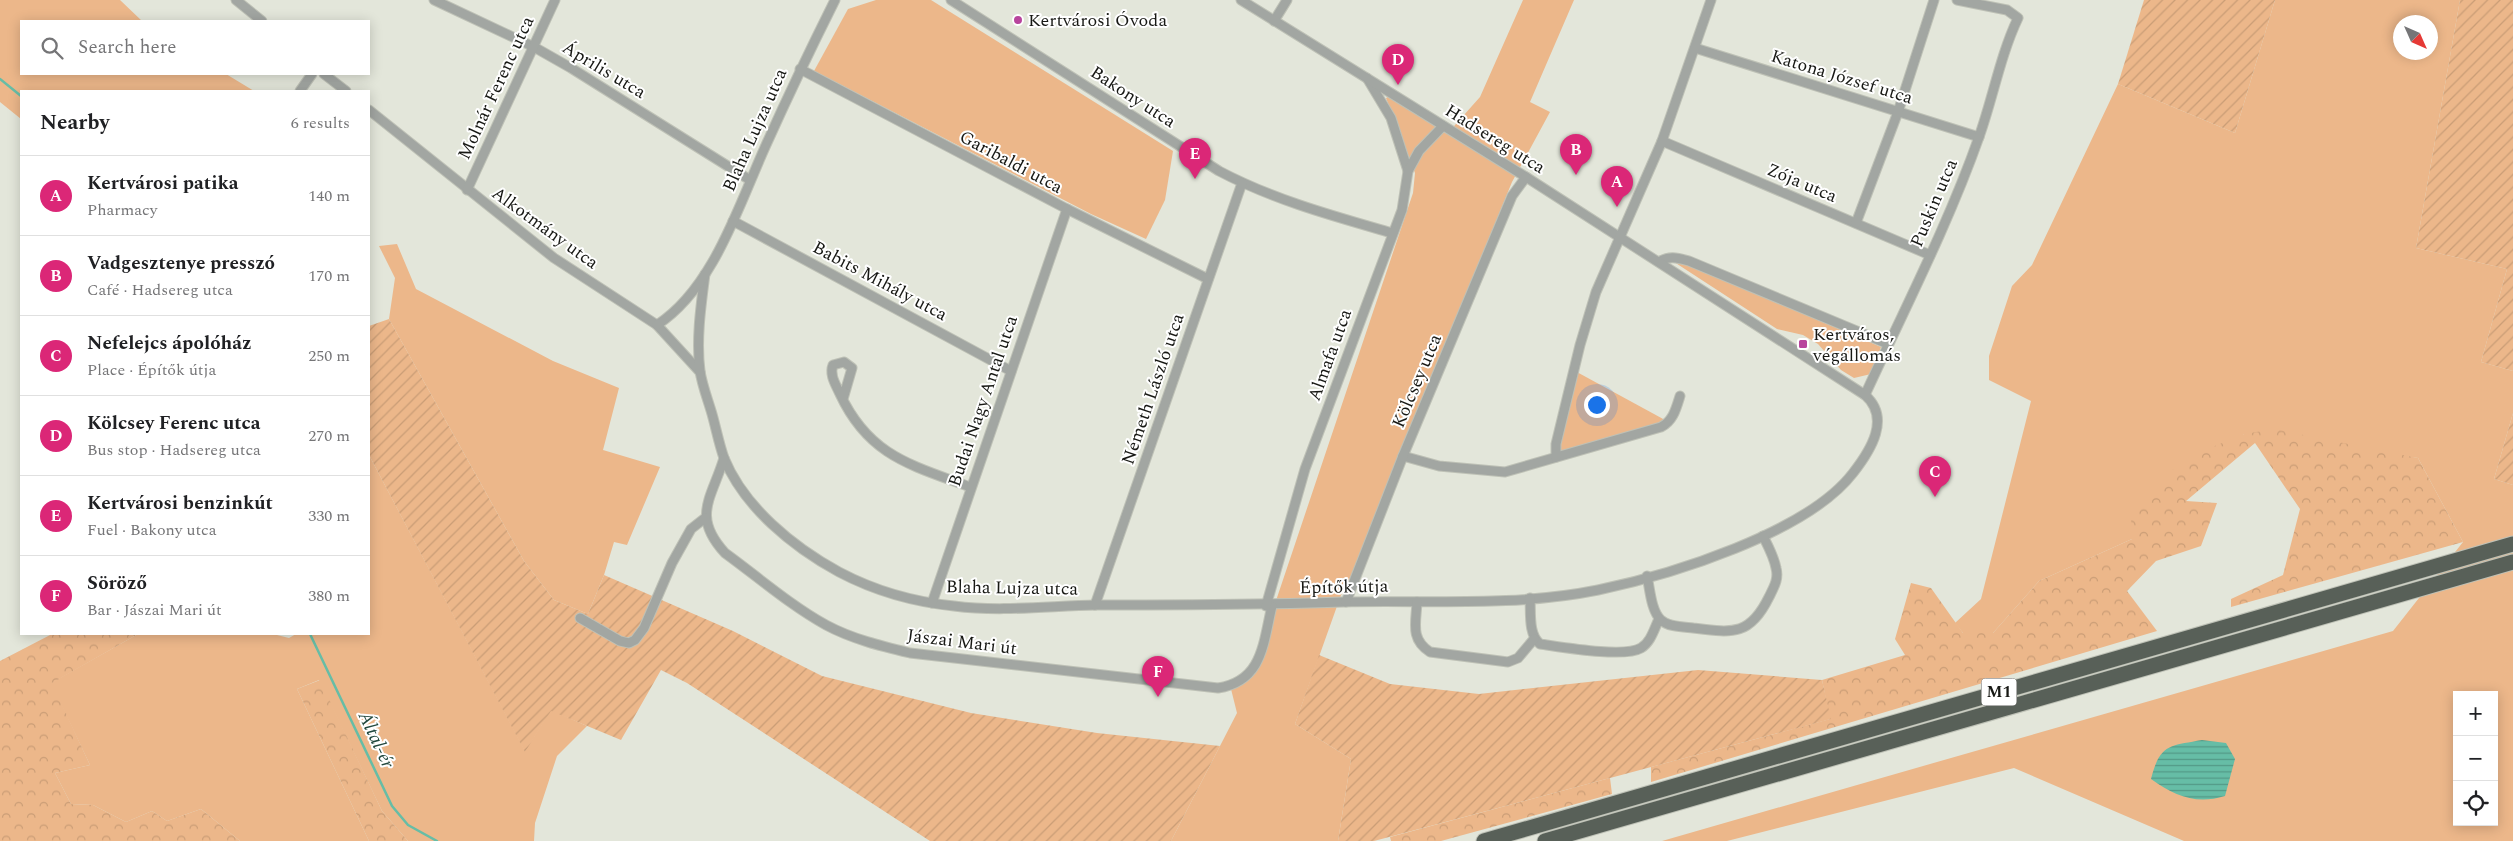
<!DOCTYPE html>
<meta charset="utf-8">
<style>
body{margin:0;font-family:Spectral,serif;background:#f2f2f2;color:#202124}
.controls{position:absolute;right:15px;bottom:15px;display:grid;overflow:hidden;border-radius:0px;box-shadow:0 2px 12px #0003}
.controls button{width:45px;height:45px;display:grid;place-items:center;padding:0;border:0;border-bottom:1px solid #e0e0e0;background:#fff;color:#202124;font:25px sans-serif}
.compass{position:absolute;left:2393px;top:15px;width:45px;height:45px;border-radius:50%;background:#fff;box-shadow:0 2px 12px #0003;rotate:135deg}
.you{position:absolute;left:1596px;top:404px;width:18px;height:18px;margin:-12px;border:4px solid #fff;border-radius:50%;background:#1a73e8;box-shadow:0 0 0 8px #1a73e833}
.badge{display:grid;place-items:center;width:32px;height:32px;border-radius:50%;background:#db2777;color:#fff;font-size:16px;font-weight:700}
.pin{position:absolute;translate:-50% -41px;filter:drop-shadow(0 1px 2px #0008)}
.pin::after{content:'';position:absolute;top:26px;width:18px;height:15px;background:inherit;clip-path:polygon(0 0,100% 0,50% 100%)}
.list{margin:0;padding:0;list-style:none}
h2{display:flex;justify-content:space-between;align-items:center;height:65px;margin:0;padding:0 20px;font-size:21px}
h2 small{font-size:16px;font-weight:400;color:#757577}
.list li{display:grid;grid-template-columns:32px 1fr auto;gap:15px;align-items:center;box-sizing:border-box;height:80px;padding:0 20px;border-top:1px solid #e0e0e0}
.list b{display:block;font-size:19px;white-space:nowrap}
.list p{margin:0;font-size:16px;white-space:nowrap;color:#757577}
.list em{font-size:16px;font-style:normal;color:#757577}
.icon{flex:none;width:28px;height:28px;fill:none;stroke:currentColor;stroke-width:2;stroke-linecap:round;stroke-linejoin:round}
.map{position:relative;flex:none;width:2513px;height:841px;overflow:hidden}
.search{position:absolute;background:#fff;box-shadow:0 2px 12px #0003;left:20px;top:20px;width:350px;height:55px;display:flex;align-items:center;gap:12px;box-sizing:border-box;padding:0 18px;border-radius:0px;color:#757577;font-size:19px}
.panel{position:absolute;background:#fff;box-shadow:0 2px 12px #0003;left:20px;top:90px;width:350px;height:545px;border-radius:0px}
.map>svg:first-child{display:block}
.green{fill:#ecb78a;fill-rule:evenodd}
.forest{fill:url(#forest-crowns)}
.garden{fill:url(#garden-furrows)}
.water{fill:url(#water-rules)}
.lines{fill:none;stroke-linecap:round;stroke-linejoin:round}
.stream{stroke:#66bda6;stroke-width:2.5}
.minor-casing{stroke:#bec1b6;stroke-width:11}
.motorway-casing{stroke:#bec1b6;stroke-width:17}
.minor{stroke:#a2a6a2;stroke-width:9}
.motorway{stroke:#586058;stroke-width:15}
.poi-dot{fill:#b8449d;stroke:#fff;stroke-width:2}
.labels{text-anchor:middle;dominant-baseline:central;stroke-width:4;stroke-linejoin:round;paint-order:stroke}
.shield{fill:#fff;stroke:#5d5d5a;stroke-width:1}
.shield-label{font-size:16px;font-weight:bold;fill:#171814}
.poi-label{font-size:18px;fill:#171814;stroke:#fff;text-anchor:start}
.street-label{font-size:18px;fill:#171814;stroke:#fff}
.water-label{font-size:19px;font-style:italic;fill:#21483e;stroke:#fff}
</style>
<div class="map">
<svg width="2513" height="841" viewBox="0 0 2513 841">
<defs>
<pattern id="forest-crowns" width="20" height="18" patternUnits="userSpaceOnUse" patternTransform="scale(1.25)"><rect width="20" height="18" fill="#ecb78a"/><path d="M2 6a3 3 0 1 1 6 0M12 15a3 3 0 1 1 6 0" fill="none" stroke="#ca9d76"/></pattern>
<pattern id="garden-furrows" width="10" height="10" patternUnits="userSpaceOnUse" patternTransform="scale(1.25)"><rect width="10" height="10" fill="#ecb78a"/><path d="M-1 1l2-2M0 10L10 0M9 11l2-2" fill="none" stroke="#ca9d76"/></pattern>
<pattern id="water-rules" width="6" height="5" patternUnits="userSpaceOnUse" patternTransform="scale(1.25)"><rect width="6" height="5" fill="#66bda6"/><path d="M0 2.5h6" fill="none" stroke="#539986"/></pattern>
</defs>
<rect width="100%" height="100%" fill="#e3e6da"/>
<!-- green -->
<g class="green">
<polygon points="0,0 120,0 142,21 21,21 21,74 226,74 254,91 21,91 21,119 0,102"/>
<polygon points="876,0 931,0 1173,151 1165,200 1146,239 1091,214 814,71 848,9"/>
<polygon points="1523,0 1574,0 1530,102 1550,112 1512,182 1347,587 1341,595 1295,724 1351,759 1338,841 1171,841 1237,713 1231,689 1251,675 1413,193 1415,173 1386,98 1390,96 1447,134 1480,97"/>
<path d="M2275,0H2460L2416,248L2507,269L2481,362L2513,371V413L2494,479L2513,485V841H2184L2014,768L1727,841H1662L2393,631L2463,542L2418,458L2244,434L2132,539L2039,581L1993,633H1963L1955,623L1981,599L2031,401L1989,380V356L2012,286L2032,265L2118,84L2235,133ZM2400,22H2430V52H2400ZM2457,695H2494V822H2457Z"/>
<polygon points="397,244 416,289 553,361 619,388 603,450 660,467 627,545 614,542 604,575 588,614 554,600 524,561 389,319 395,278 379,246"/>
<polygon points="1668,258 1688,264 1881,347 1871,374 1854,378 1841,370 1818,344 1803,335 1777,329"/>
<polygon points="1575,371 1665,420 1664,423 1559,452 1557,441"/>
<polygon points="369,455 525,751 551,710 587,726 557,756 535,823 534,841 408,841 382,811 319,680 297,689 369,841 240,841 201,809 167,821 152,811 126,822 93,805 71,804 55,773 90,765 51,683 138,634 273,634 289,638 296,634 369,634"/>
</g>
<!-- forest -->
<g class="forest">
<polygon points="2274,429 2418,458 2463,542 2231,607 2231,599 2283,575 2300,509 2255,443 2186,501 2217,503 2201,546 2156,561 2127,591 2157,631 1651,782 1651,767 1830,719 1822,680 1905,655 1895,639 1911,583 1931,588 1963,633 1993,633 2039,581 2132,539 2131,517 2181,460 2244,434"/>
<polygon points="52,634 138,634 52,683 90,765 55,773 71,804 93,805 126,822 152,811 167,821 201,809 240,841 0,841 0,661"/>
<polygon points="320,680 382,811 408,841 369,841 297,689"/>
<polygon points="1610,778 1612,794 1441,841 1391,841 1390,837"/>
</g>
<!-- garden -->
<g class="garden">
<polygon points="2144,0 2275,0 2235,133 2118,84"/>
<polygon points="2460,0 2513,0 2513,371 2481,362 2507,269 2416,248"/>
<polygon points="389,319 524,561 554,600 588,614 604,575 733,631 822,676 971,713 1097,733 1220,746 1171,841 930,841 687,683 661,670 621,740 551,711 525,752 369,455 369,326"/>
<polygon points="2513,413 2513,485 2494,479"/>
<polygon points="1319,655 1390,684 1479,694 1698,670 1822,680 1831,719 1374,841 1338,841 1351,759 1295,724"/>
</g>
<!-- water -->
<path class="water" d="M2202,740L2226,743L2235,759L2225,796C2196,805 2175,796 2151,779C2160,744 2169,746 2202,740Z"/>
<g class="lines">
<!-- stream -->
<g class="stream">
<polyline points="0,79 21,96"/>
<polyline points="310,634 392,806 408,825 437,841"/>
</g>
<!-- minor casing -->
<g class="minor-casing">
<g id="minor">
<polyline points="236,0 262,21"/>
<polyline points="434,0 534,47 571,68 750,180"/>
<path d="M951,0L1219,171C1274,200 1333,216 1392,233"/>
<polyline points="1274,21 1287,0"/>
<polyline points="1695,48 1979,137"/>
<polyline points="800,69 1067,209 1208,279"/>
<polyline points="324,74 346,91"/>
<polyline points="1367,78 1391,118 1408,171"/>
<polyline points="300,91 312,74"/>
<polyline points="369,110 554,258 657,325 700,372"/>
<polyline points="1662,141 1930,255"/>
<polyline points="467,190 555,0"/>
<polyline points="733,221 1011,371"/>
<polyline points="1856,223 1898,112 1934,0"/>
<path d="M1659,262C1669,255 1678,258 1689,261L1888,344"/>
<path d="M705,274C701,305 696,339 700,371C702,385 708,400 712,414C716,428 719,444 724,458C744,507 793,547 839,572C875,591 914,602 954,606C1000,612 1049,606 1096,605C1179,605 1261,605 1343,602C1428,600 1514,607 1598,590C1670,575 1807,533 1853,473C1871,450 1891,418 1865,395L1526,177L1241,0"/>
<path d="M657,325C714,288 739,204 766,145C788,96 811,48 835,0"/>
<path d="M1865,395C1904,310 1948,225 1979,137C1993,98 2000,56 2018,18L2007,10L1957,0"/>
<path d="M843,399L852,368L844,362L833,365C829,375 836,385 840,394C869,456 911,465 970,487"/>
<path d="M1403,456L1439,466L1505,472L1661,427C1673,421 1676,409 1680,396"/>
<polyline points="1556,457 1556,444 1580,345 1596,292 1662,141 1711,0"/>
<path d="M724,458C712,498 691,516 725,553C758,577 790,605 826,625C852,639 881,646 910,653L1218,688C1263,681 1263,643 1272,606"/>
<path d="M1647,576C1650,589 1651,611 1661,620C1668,627 1684,627 1693,628C1733,633 1750,636 1769,597C1774,587 1779,579 1776,568C1774,557 1768,546 1763,536"/>
<path d="M1530,598C1531,613 1528,634 1540,644C1562,647 1624,658 1641,648C1651,642 1654,629 1659,619"/>
<polyline points="1346,602 1403,456 1512,196 1526,177"/>
<path d="M1417,602C1416,623 1410,639 1430,652L1508,662L1518,658L1534,639"/>
<polyline points="932,603 1067,209"/>
<polyline points="1095,605 1242,183"/>
<polyline points="1266,606 1305,469 1402,210 1408,171 1419,151 1443,126"/>
<polyline points="580,618 620,641 629,643 635,640 644,628 672,563 691,529 705,518"/>
</g>
</g>
<!-- motorway casing -->
<g class="motorway-casing">
<g id="motorway">
<polyline points="1484,841 2513,544"/>
<polyline points="1545,841 2513,562"/>
</g>
</g>
<!-- minor -->
<use href="#minor" class="minor"/>
<!-- motorway -->
<use href="#motorway" class="motorway"/>
</g>
<!-- markers -->
<g class="poi-dot">
<circle cx="1018" cy="20" r="5"/>
<rect x="1798" y="339" width="10" height="10" rx="2.5"/>
</g>
<g class="labels">
<!-- shield labels -->
<rect class="shield" x="1981.5" y="678.5" width="35" height="27" rx="4"/>
<g class="shield-label">
<text x="1999" y="692">M1</text>
</g>
<!-- poi labels -->
<g class="poi-label">
<text x="1028" y="20">Kertvárosi Óvoda</text>
<text x="1813" y="334">Kertváros,<tspan x="1813" dy="21">végállomás</tspan></text>
</g>
<!-- street labels -->
<g class="street-label">
<text transform="translate(604 70) rotate(31)">Április utca</text>
<text transform="translate(1842 77) rotate(17)">Katona József utca</text>
<text transform="translate(496 88) rotate(-65)">Molnár Ferenc utca</text>
<text transform="translate(1133 97) rotate(33)">Bakony utca</text>
<text transform="translate(755 130) rotate(-66)">Blaha Lujza utca</text>
<text transform="translate(1495 139) rotate(32)">Hadsereg utca</text>
<text transform="translate(1011 162) rotate(28)">Garibaldi utca</text>
<text transform="translate(1802 183) rotate(23)">Zója utca</text>
<text transform="translate(1934 203) rotate(-67)">Puskin utca</text>
<text transform="translate(545 228) rotate(36)">Alkotmány utca</text>
<text transform="translate(880 281) rotate(28)">Babits Mihály utca</text>
<text transform="translate(1330 355) rotate(-70)">Almafa utca</text>
<text transform="translate(1417 381) rotate(-67)">Kölcsey utca</text>
<text transform="translate(1153 389) rotate(-71)">Németh László utca</text>
<text transform="translate(983 401) rotate(-71)">Budai Nagy Antal utca</text>
<text transform="translate(1344 587) rotate(-1)">Építők útja</text>
<text transform="translate(1012 588) rotate(1)">Blaha Lujza utca</text>
<text transform="translate(962 642) rotate(7)">Jászai Mari út</text>
</g>
<!-- water labels -->
<g class="water-label">
<text transform="translate(376 740) rotate(65)">Által-ér</text>
</g>
</g>
</svg>
<div class="controls">
<button>+</button>
<button>−</button>
<button><svg class="icon" aria-label="locate" viewBox="0 0 24 24"><circle cx="12" cy="12" r="6"/><path d="M12 2v4M12 18v4M2 12h4M18 12h4"/></svg></button>
</div>
<svg class="compass" viewBox="-18 -18 36 36"><path d="M0-13l5 13h-10z" fill="#e53935"/><path d="M0 13l5-13h-10z" fill="#757577"/></svg>
<div class="you"></div>
<div class="pin badge" style="left:1617px;top:207px">A</div>
<div class="pin badge" style="left:1576px;top:175px">B</div>
<div class="pin badge" style="left:1935px;top:497px">C</div>
<div class="pin badge" style="left:1398px;top:85px">D</div>
<div class="pin badge" style="left:1195px;top:179px">E</div>
<div class="pin badge" style="left:1158px;top:697px">F</div>
<div class="search"><svg class="icon" aria-label="search" viewBox="0 0 24 24"><circle cx="10" cy="10" r="6"/><path d="M15 15l6 6"/></svg>Search here</div>
<section class="panel">
<h2>Nearby<small>6 results</small></h2>
<ul class="list">
<li><span class="badge">A</span><div><b>Kertvárosi patika</b><p>Pharmacy</p></div><em>140 m</em></li>
<li><span class="badge">B</span><div><b>Vadgesztenye presszó</b><p>Café · Hadsereg utca</p></div><em>170 m</em></li>
<li><span class="badge">C</span><div><b>Nefelejcs ápolóház</b><p>Place · Építők útja</p></div><em>250 m</em></li>
<li><span class="badge">D</span><div><b>Kölcsey Ferenc utca</b><p>Bus stop · Hadsereg utca</p></div><em>270 m</em></li>
<li><span class="badge">E</span><div><b>Kertvárosi benzinkút</b><p>Fuel · Bakony utca</p></div><em>330 m</em></li>
<li><span class="badge">F</span><div><b>Söröző</b><p>Bar · Jászai Mari út</p></div><em>380 m</em></li>
</ul>
</section>
</div>
